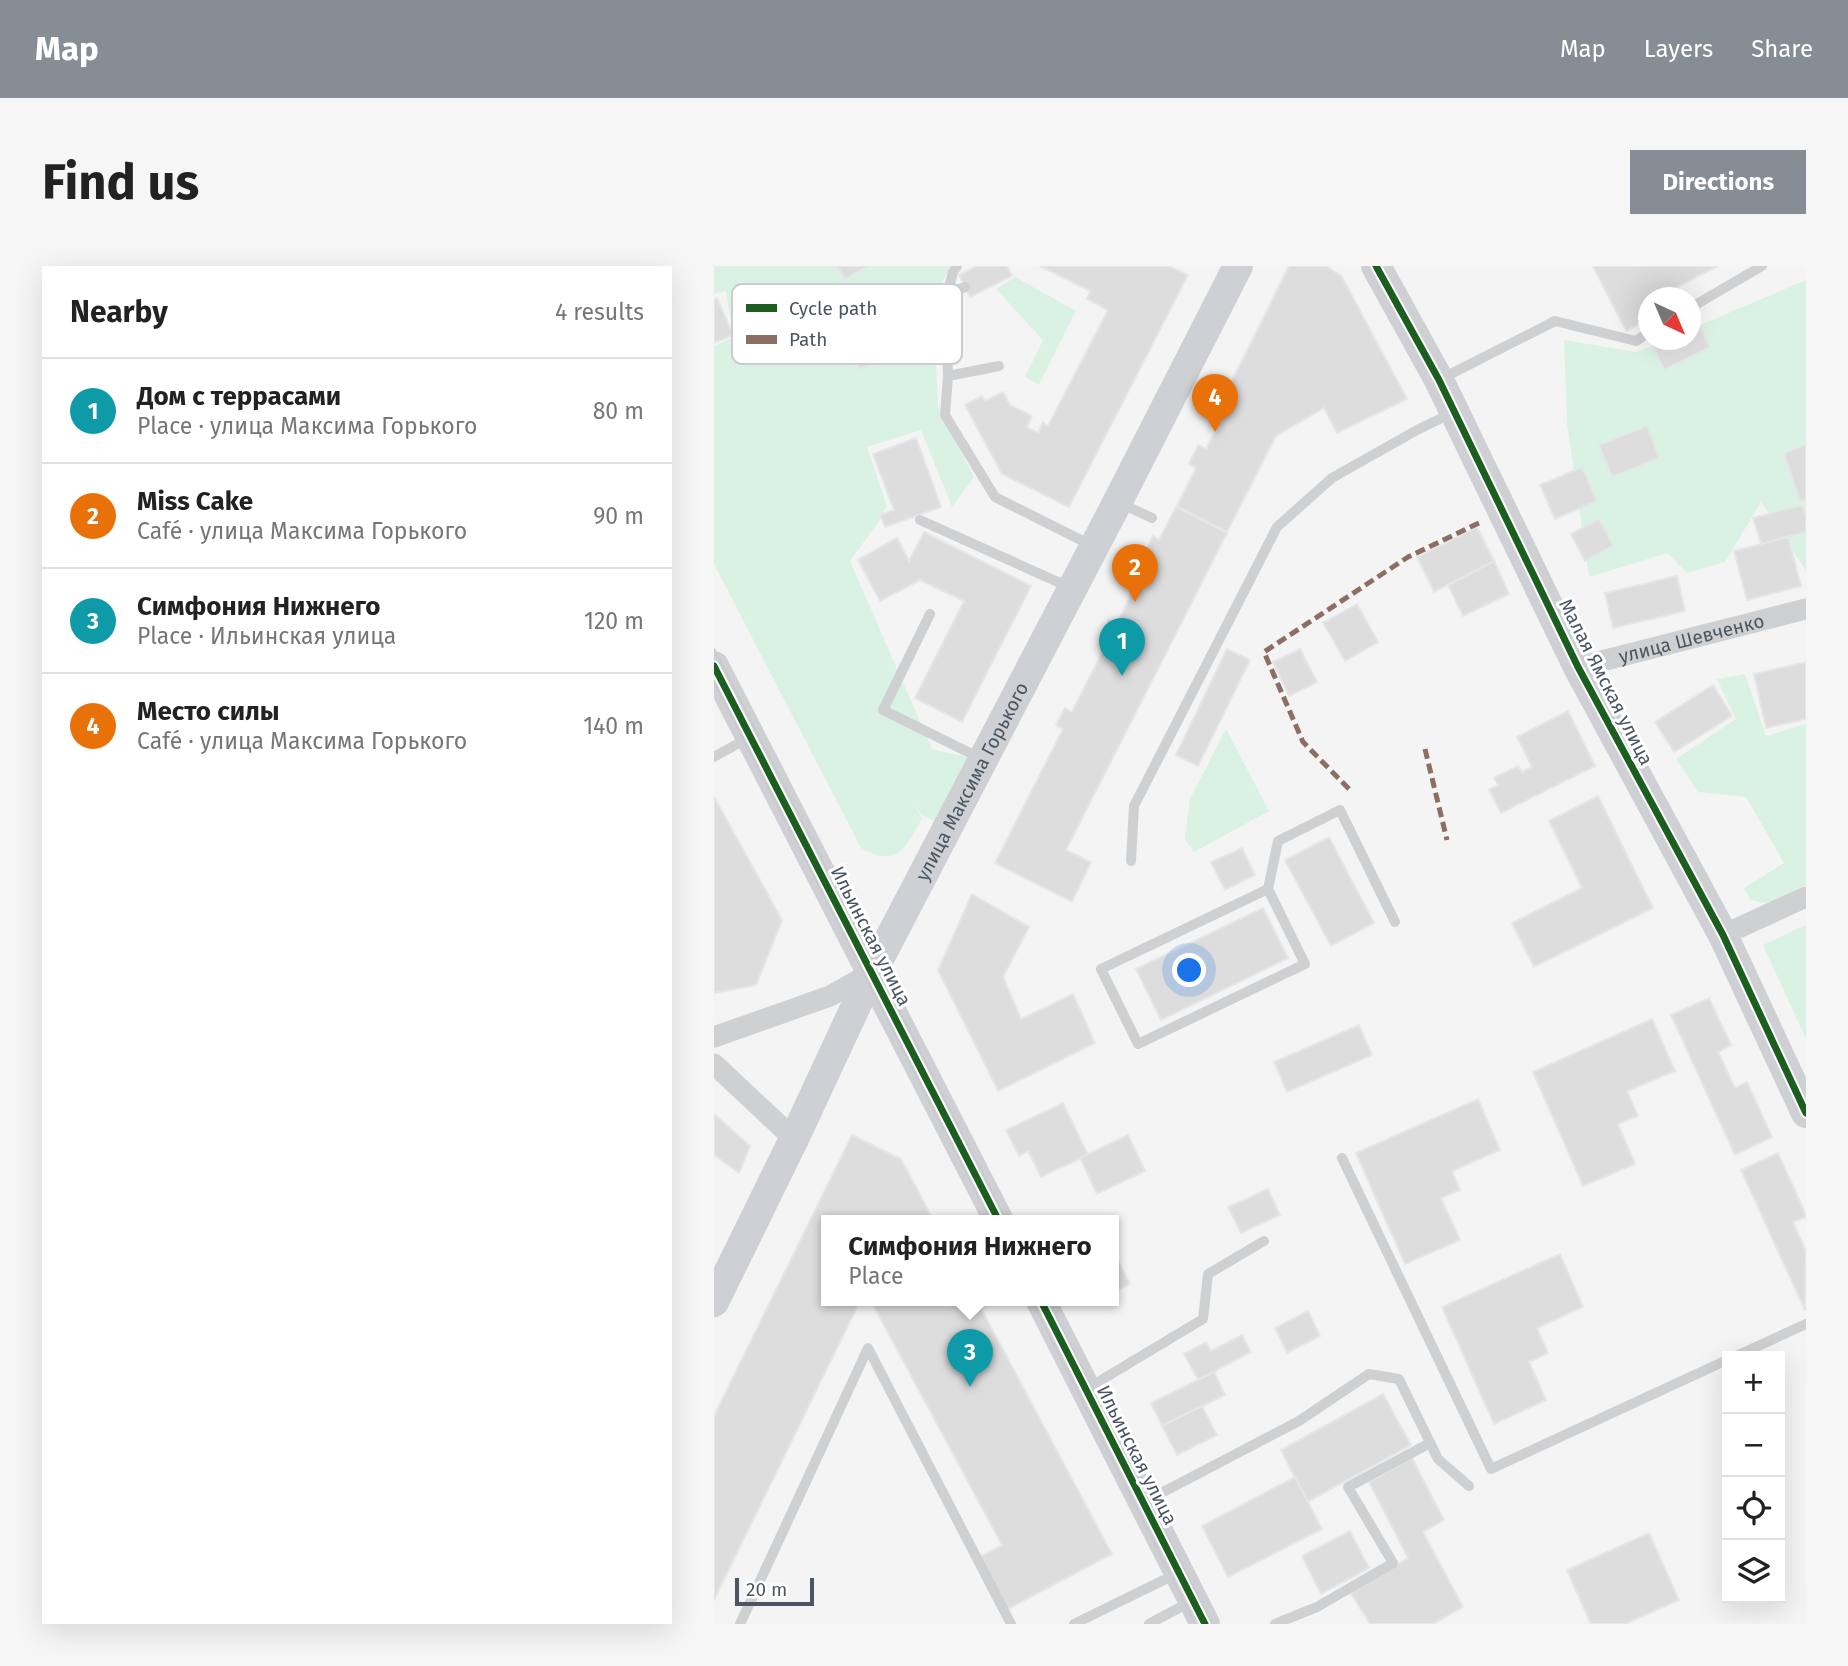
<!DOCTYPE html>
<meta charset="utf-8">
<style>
body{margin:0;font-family:"Fira Sans",sans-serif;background:#f6f6f6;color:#222}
.controls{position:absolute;right:21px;bottom:21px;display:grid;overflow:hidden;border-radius:0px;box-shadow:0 7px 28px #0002}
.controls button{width:63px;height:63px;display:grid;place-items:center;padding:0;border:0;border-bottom:2px solid #e0e0e0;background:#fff;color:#222;font:35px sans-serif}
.compass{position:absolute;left:924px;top:21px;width:63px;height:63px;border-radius:50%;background:#fff;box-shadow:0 7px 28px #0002;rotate:136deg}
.scale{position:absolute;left:21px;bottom:18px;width:79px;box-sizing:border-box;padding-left:7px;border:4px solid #4a5661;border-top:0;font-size:19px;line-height:24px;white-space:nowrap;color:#4a5661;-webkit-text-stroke:5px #fff;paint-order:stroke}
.you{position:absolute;left:476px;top:705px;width:24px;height:24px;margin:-18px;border:5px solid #fff;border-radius:50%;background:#1a73e8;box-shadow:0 0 0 10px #1a73e833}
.badge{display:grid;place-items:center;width:46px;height:46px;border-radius:50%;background:#868d94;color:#fff;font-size:23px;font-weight:700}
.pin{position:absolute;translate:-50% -58px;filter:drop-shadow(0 2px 4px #0008)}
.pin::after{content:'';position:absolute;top:37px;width:24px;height:21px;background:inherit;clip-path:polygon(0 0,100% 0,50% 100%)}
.popup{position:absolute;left:107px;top:949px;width:298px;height:91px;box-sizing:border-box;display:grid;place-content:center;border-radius:0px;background:#fff;filter:drop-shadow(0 2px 5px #0005);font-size:23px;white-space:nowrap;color:#767676}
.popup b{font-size:26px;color:#222}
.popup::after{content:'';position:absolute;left:50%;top:100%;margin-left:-14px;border:14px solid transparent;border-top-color:#fff}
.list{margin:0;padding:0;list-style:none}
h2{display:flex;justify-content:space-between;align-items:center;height:91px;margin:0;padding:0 28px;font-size:30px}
h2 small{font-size:23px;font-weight:400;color:#767676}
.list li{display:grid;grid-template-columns:46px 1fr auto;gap:21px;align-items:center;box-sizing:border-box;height:105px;padding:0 28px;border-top:2px solid #e0e0e0}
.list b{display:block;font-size:26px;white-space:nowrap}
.list p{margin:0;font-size:23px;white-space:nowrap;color:#767676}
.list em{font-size:23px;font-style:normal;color:#767676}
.icon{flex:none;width:38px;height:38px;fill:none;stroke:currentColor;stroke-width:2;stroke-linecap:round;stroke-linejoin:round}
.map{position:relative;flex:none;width:1092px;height:1358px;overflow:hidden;border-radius:0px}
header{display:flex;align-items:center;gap:42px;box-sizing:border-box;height:98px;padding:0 35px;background:#868d94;color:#fff}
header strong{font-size:33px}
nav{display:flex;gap:38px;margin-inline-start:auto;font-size:24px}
.intro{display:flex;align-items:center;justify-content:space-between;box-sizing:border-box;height:168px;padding:0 42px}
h1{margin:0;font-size:49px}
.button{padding:18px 32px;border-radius:0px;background:#868d94;color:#fff;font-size:24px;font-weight:700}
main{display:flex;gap:42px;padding:0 42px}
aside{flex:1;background:#fff;border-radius:0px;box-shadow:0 7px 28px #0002}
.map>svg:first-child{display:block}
.green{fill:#d9f2e3}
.building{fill:#ddddde;stroke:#e5e6e7;stroke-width:2}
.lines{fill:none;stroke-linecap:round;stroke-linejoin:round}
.lane{stroke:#ced0d2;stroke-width:10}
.street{stroke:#ced0d2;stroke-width:21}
.secondary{stroke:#ced0d4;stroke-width:30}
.tram{stroke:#c9cacc;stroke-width:2}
.quiet{stroke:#8d6e63;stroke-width:5;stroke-dasharray:10 5;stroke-linecap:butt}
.cycleway-casing{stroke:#fff;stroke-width:11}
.cycleway{stroke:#1b5e20;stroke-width:7}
.labels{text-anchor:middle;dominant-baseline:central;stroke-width:6;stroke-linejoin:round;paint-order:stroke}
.street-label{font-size:19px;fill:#4a5661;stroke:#fff}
.key{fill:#fff;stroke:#c9ccd0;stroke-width:2}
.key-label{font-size:19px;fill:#4a5661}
</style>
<header>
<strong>Map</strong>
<nav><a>Map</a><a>Layers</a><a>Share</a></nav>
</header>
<div class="intro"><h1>Find us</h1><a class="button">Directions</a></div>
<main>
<aside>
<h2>Nearby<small>4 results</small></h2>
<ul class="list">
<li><span class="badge" style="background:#0f9aa8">1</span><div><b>Дом с террасами</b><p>Place · улица Максима Горького</p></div><em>80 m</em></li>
<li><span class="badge" style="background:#e8710a">2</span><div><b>Miss Cake</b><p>Café · улица Максима Горького</p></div><em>90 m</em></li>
<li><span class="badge" style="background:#0f9aa8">3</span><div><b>Симфония Нижнего</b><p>Place · Ильинская улица</p></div><em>120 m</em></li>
<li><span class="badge" style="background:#e8710a">4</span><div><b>Место силы</b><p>Café · улица Максима Горького</p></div><em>140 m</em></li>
</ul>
</aside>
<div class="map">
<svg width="1092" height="1358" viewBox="0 0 1092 1358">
<rect width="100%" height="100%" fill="#f4f4f4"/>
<!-- green -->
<g class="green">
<path d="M0,0H237L219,32L224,140L260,211L238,241L207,164L153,181L173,241L163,258L136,295L218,483L260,493L226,558L207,548L198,535L208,552C192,581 184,603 147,582L0,298V80L20,71L12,25L0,28Z"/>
<polygon points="301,11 362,45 325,119 311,111 329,74 282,23"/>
<polygon points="1092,14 1092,305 1047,236 1011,296 973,307 953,287 875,311 853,157 850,74 922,86 952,74 976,74 977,63"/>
<polygon points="1031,408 1052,470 1092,458 1092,619 1055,638 1036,634 1030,622 1070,597 1032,531 984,526 962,493 1022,453 1003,413"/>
<polygon points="512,463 555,545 480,586 471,573 476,533"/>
<polygon points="1092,659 1092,773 1049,679"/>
</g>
<!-- building -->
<g class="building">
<polygon points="123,0 154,0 131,13"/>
<polygon points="263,0 293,0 298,10 256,31 245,9"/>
<polygon points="326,0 455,0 474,9 355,241 288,208 251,139 268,130 271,135 289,126 296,139 318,150 313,161 324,167 329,157 334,160 394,44 373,33 376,25"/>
<polygon points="575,0 613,0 628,11 693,133 623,167 610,142 562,170 513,266 463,240 482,202 475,198 484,179 492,183 512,144 505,141"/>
<polygon points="879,0 1004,0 942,32 934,32 934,54 912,65"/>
<polygon points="3,32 19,69 0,77 0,34"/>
<polygon points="68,47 75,72 26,86 19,61"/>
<polygon points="985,58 996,81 950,104 939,81 954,74 976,74 976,63"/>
<polygon points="186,59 195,84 145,103 136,78"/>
<polygon points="933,160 945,192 898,211 885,179"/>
<polygon points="202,172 227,241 171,261 166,249 180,244 159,188"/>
<polygon points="1092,179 1092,234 1086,235 1070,187"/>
<polygon points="868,201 883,235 841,253 826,219"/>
<polygon points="1089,239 1092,251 1092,266 1047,278 1039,252"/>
<polygon points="462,241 513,267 352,584 377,596 358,636 281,597 349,463 342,459 351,442 358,446 393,377 386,373 395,354 403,357 436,292 430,288 439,270 445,274"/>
<polygon points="885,253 899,280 871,295 857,268"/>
<polygon points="763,261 780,295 720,326 703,291"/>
<polygon points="210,266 317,320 248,456 201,432 250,335 206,314 166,335 144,294 183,272 195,295"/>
<polygon points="1074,271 1087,320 1033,334 1020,285"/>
<polygon points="780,295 795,328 749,350 734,319"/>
<polygon points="963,310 971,345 899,362 891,327"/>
<polygon points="643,338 664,376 631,395 609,357"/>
<polygon points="513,383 536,394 484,500 462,489"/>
<polygon points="586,383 603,416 575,430 559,396"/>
<polygon points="1092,396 1092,453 1052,462 1040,408"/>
<polygon points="999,419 1018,450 960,486 941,456"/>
<polygon points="854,445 881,500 787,547 775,524 784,519 780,512 804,500 808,506 818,501 803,471"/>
<polygon points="884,530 939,642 820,701 798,657 868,622 835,555"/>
<polygon points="0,531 68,654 42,719 0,727"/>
<polygon points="615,571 660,657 617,680 571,594"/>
<polygon points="528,582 541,609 511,624 497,596"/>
<polygon points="258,628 315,661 289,711 307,753 359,728 381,777 284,825 224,704"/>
<polygon points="549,642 574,692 447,754 422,703"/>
<polygon points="995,732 1017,779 1004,786 1021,822 1033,816 1058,871 1021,889 957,749"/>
<polygon points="938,753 961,805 913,825 924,850 904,858 921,898 869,920 819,806"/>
<polygon points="645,759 658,789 573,826 560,796"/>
<polygon points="764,833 786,884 738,905 746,924 727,932 746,974 691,998 642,887"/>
<polygon points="349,837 374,889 327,911 314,885 305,890 292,864"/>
<polygon points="0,848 36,880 25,907 0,889"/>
<polygon points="138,869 187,893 220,955 112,955 112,1035 146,1035 0,1334 0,1150"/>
<polygon points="414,869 431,905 383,928 366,892"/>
<polygon points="1064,887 1092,949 1092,951 1079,956 1092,985 1091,1044 1027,904"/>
<polygon points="554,923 566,949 527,967 514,941"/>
<polygon points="846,988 869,1041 823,1062 834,1087 815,1096 832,1134 780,1158 728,1041"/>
<polygon points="403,992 416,1018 400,1026 400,994"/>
<polygon points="157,1035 263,1035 398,1288 292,1344 264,1292 288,1279"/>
<polygon points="594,1045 606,1070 573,1087 561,1062"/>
<polygon points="528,1069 537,1086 484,1114 470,1088 492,1076 497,1085"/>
<polygon points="500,1106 511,1129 448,1160 437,1137"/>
<polygon points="669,1128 697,1179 593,1236 567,1184"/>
<polygon points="488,1140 503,1169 463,1189 448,1160"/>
<polygon points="698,1192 730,1254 709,1266 749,1341 719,1358 656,1358 636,1326 694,1292 655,1216"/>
<polygon points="581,1211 608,1263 514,1311 488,1260"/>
<polygon points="636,1265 655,1302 607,1328 588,1290"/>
<polygon points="935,1267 965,1334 911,1358 877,1358 853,1304"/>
</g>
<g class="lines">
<!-- lane -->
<g class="lane">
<polyline points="243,0 239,6 231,36 234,110 231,149 281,231 377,279"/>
<polyline points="233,28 251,21"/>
<polyline points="976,42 1048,0"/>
<polyline points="234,110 285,100"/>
<polyline points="725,114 841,55 922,75 934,67"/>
<polyline points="406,237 438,252"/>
<polyline points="206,254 355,321"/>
<polyline points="216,348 169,444 268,493"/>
<polyline points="0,491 34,472"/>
<polyline points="417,595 420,540 563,261 618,212 703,164 738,147"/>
<polyline points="554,623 387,703 424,778 591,698 554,623 564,575 626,544 681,656"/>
<polyline points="628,892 777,1203 1013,1094"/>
<polyline points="1022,1090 1092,1058"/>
<polyline points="374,1122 489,1053 494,1008 550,975"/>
<polyline points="432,1235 585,1155 655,1108 685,1113 724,1193 755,1220"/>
<polyline points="26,1358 154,1082 297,1358"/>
<polyline points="360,1358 464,1307"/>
<polyline points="435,1358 476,1336"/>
<polyline points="561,1358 603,1341 679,1297 634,1221 716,1177"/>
</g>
<!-- street -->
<g class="street">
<path id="s1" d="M864,401L1092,343"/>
<polyline points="1009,669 1092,631"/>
<polyline points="0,771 116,730 159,706"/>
<polyline points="0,798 80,873"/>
</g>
<!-- secondary -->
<g class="secondary">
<polyline points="662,0 725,114 864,401 1009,669 1092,847"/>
<polyline points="0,400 285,955"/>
<polyline points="327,1035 491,1358"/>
<path id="s2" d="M0,1036L80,873L154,714L404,235L524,0"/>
</g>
<!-- tram -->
<g class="tram">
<polyline points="0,383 293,955"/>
<polyline points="0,416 277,955"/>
<polyline points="318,1035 481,1358"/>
<polyline points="334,1035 498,1358"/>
</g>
<!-- quiet -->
<g class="quiet">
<polyline points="711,483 733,574"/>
<polyline points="635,523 589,476 550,386 694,291 767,256"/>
</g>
<!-- cycleway casing -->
<g class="cycleway-casing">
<g id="cycleway">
<polyline points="662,0 725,114 864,401 1009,669 1092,847"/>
<polyline points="0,400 285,955"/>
<polyline points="327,1035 491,1358"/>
</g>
</g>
<!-- cycleway -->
<use href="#cycleway" class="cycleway"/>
</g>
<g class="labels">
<!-- street labels -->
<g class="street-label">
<text stroke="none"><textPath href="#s1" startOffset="117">улица Шевченко</textPath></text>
<text transform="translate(892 416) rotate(63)">Малая Ямская улица</text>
<text stroke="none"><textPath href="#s2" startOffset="581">улица Максима Горького</textPath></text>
<text transform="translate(157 670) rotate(63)">Ильинская улица</text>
<text transform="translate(423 1189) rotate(63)">Ильинская улица</text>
</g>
</g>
<!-- legend -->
<rect x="18" y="18" width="230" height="80" rx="10" class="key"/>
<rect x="32" y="38" width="31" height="8" fill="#1b5e20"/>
<rect x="32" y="69" width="31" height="9" fill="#8d6e63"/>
<g class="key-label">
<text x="75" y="49">Cycle path</text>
<text x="75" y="80">Path</text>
</g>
</svg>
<div class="controls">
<button>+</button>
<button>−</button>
<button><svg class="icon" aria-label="locate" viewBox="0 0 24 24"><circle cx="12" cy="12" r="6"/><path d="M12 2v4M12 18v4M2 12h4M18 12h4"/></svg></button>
<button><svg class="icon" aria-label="layers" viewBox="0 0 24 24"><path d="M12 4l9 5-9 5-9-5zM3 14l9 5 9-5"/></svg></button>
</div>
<svg class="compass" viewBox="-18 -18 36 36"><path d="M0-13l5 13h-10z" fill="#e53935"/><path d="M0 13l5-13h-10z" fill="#767676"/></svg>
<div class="scale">20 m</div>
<div class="you"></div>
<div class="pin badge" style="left:408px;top:410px;background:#0f9aa8">1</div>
<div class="pin badge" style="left:421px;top:336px;background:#e8710a">2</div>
<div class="pin badge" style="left:256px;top:1121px;background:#0f9aa8">3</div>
<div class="popup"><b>Симфония Нижнего</b>Place</div>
<div class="pin badge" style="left:501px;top:166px;background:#e8710a">4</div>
</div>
</main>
